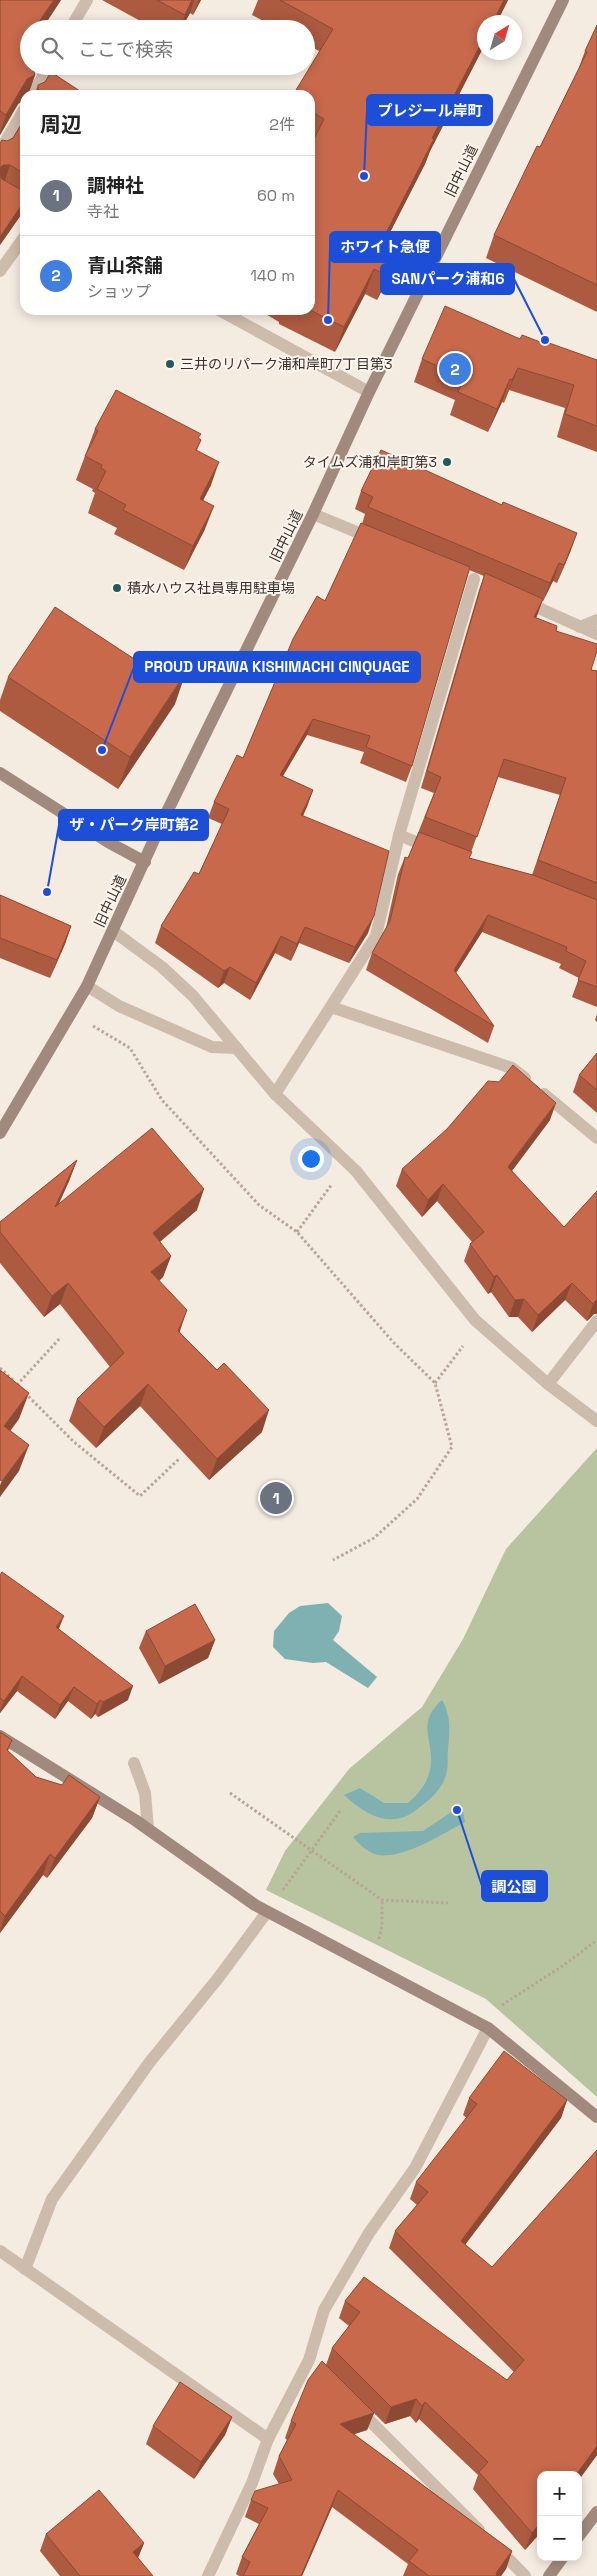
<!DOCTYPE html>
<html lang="ja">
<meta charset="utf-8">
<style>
body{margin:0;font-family:"Space Grotesk","Noto Sans JP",sans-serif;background:#f6f6f6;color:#222}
.controls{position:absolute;right:15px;bottom:15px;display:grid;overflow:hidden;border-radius:10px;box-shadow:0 2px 12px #0003}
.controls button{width:45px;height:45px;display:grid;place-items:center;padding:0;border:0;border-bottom:1px solid #e0e0e0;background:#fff;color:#222;font:25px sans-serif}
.compass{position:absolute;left:477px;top:15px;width:45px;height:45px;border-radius:50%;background:#fff;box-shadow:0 2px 12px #0003;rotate:37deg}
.you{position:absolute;left:310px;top:1158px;width:18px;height:18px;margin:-12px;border:4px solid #fff;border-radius:50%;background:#1a73e8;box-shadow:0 0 0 8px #1a73e833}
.badge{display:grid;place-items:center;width:32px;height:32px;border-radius:50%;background:#1f5a5e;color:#fff;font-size:16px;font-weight:700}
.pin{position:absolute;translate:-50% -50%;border:2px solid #fff;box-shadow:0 1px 5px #0006}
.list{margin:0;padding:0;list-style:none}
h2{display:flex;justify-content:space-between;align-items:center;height:65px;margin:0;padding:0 20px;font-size:21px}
h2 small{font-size:16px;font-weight:400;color:#767676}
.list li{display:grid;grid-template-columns:32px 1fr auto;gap:15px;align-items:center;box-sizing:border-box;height:80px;padding:0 20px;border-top:1px solid #e0e0e0}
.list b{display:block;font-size:19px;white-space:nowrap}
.list p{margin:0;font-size:16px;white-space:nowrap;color:#767676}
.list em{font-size:16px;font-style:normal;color:#767676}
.icon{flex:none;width:28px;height:28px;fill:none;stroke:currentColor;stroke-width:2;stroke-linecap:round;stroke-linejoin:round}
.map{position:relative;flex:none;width:597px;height:2576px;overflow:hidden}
.search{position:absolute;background:#fff;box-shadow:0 2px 12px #0003;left:20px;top:20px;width:295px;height:55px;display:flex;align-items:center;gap:12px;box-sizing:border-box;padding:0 18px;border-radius:28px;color:#767676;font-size:19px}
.panel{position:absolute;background:#fff;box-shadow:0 2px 12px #0003;left:20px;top:90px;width:295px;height:225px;border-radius:15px}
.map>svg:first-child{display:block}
.green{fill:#b8c4a0}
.water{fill:#7fb0b2}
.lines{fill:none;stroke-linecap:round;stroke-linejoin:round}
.path{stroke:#b9a596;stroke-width:3;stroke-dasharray:2.5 2.5;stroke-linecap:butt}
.lane{stroke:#cdbbac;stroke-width:12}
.street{stroke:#cdbbac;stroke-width:12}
.secondary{stroke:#a18a7d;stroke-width:12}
.wall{fill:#ac5a40;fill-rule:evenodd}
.shaded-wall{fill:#8c4a34}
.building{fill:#c8694b;stroke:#8c4a34}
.poi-dot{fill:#1f5a5e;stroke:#fbf5ee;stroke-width:2}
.labels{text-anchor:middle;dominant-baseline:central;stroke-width:4;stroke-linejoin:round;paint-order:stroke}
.street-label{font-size:14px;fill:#3b302b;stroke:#fbf5ee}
.poi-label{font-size:14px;fill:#3b302b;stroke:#fbf5ee;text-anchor:start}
.leader{fill:none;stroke:#1d4ed8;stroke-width:2}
.callout-dot{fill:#1d4ed8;stroke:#fbf5ee;stroke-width:2}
.callout{fill:#1d4ed8;stroke:#1d4ed8;stroke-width:2}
.callout-label{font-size:15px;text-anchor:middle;font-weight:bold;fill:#fff}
</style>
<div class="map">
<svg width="597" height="2576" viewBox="0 0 597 2576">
<rect width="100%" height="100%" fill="#f4ebe1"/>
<!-- green -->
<polygon class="green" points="597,1448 597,2097 486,1999 266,1890 285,1851 349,1769 422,1707 463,1639 506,1549"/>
<!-- water -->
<g class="water">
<polygon points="328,1603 342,1616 339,1631 333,1640 377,1677 368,1688 326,1662 313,1663 285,1659 273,1647 274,1631 289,1613 300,1606"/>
<path d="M442,1700C451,1715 450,1731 448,1748C447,1758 449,1769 445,1778C441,1790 429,1800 420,1807C393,1831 367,1816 344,1795L360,1788L384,1803H408C420,1793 429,1781 431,1764C433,1738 416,1723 442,1700Z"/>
<path d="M462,1805L465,1822C442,1834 404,1859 378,1855C367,1852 360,1845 353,1837L360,1833L423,1831Z"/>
</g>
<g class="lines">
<!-- path -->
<g class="path">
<polyline points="93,1026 130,1048 162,1100 259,1205 297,1232 394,1343 435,1383 452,1447 417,1499 374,1538 333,1560"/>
<polyline points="297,1232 332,1184"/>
<polyline points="0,1368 14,1381"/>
<polyline points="435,1383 463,1346"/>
<polyline points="17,1385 61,1337"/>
<polyline points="25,1393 74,1442 140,1496 180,1458"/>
<polyline points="230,1793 382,1900 448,1903"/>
<polyline points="283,1890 340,1811"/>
<polyline points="379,1939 382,1925 382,1900"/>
<polyline points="502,2005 564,1965 597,1940"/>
</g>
<!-- lane -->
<g class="lane">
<polyline points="580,627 597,620"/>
<polyline points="399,835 431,848"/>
<polyline points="134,1763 145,1793 148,1829"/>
<polyline points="25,2269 52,2199 149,2063 219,1977 267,1912"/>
<polyline points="359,2410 479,2530"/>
<polyline points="499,2549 525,2576"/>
<polyline points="208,2576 252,2483 268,2439 309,2360 324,2310 369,2233 415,2168 488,2028"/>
</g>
<!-- street -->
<g class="street">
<polyline points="70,29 87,0"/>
<polyline points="32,95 49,66"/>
<polyline points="0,151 25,108"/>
<polyline points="0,271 25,236"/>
<polyline points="219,310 369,392"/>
<polyline points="313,514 371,538"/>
<polyline points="525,602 597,634"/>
<polyline points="113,931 162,967 193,996 275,1094 356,1171 475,1320 548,1384 597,1421"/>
<polyline points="87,986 119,1006 212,1047 237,1048"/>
<polyline points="331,1007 512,1068 525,1078"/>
<polyline points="275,1094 376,936 399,835 474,579"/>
<polyline points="544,1094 597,1138"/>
<polyline points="548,1384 597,1321"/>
<polyline points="0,2251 268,2439"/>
</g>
<!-- secondary -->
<g class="secondary">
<polyline points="0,773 108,842 145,862"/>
<polyline points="0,1133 87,986 163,820 313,514 369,392 563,0"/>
<polyline points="0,1736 135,1820 255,1905 488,2028 597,2117"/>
<polyline points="578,2537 597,2512"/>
<polyline points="549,2576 563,2557"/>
</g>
</g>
<!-- wall -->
<g class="wall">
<polygon points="0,0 61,0 42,29 29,29 29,66 36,66 34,72 35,75 28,95 25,95 18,104 0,135"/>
<polygon points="102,0 201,0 193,15 190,13 181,29 155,29"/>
<polygon points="258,0 508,0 497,22 484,22 484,46 430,151 425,164 389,234 403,241 394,266 377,300 365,294 335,352 279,324 279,322 259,310 310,310 312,143 310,142 310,95 319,51 306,44 306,29 278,29 252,15"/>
<polygon points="597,25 597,312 486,258 494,235 540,147 577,73 585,51"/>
<polygon points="38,85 86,95 34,95"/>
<polygon points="25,118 25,205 23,212 0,245 7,141 13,138"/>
<polygon points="520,339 548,345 597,360 597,452 557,437 565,408 509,390 504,403 502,402 488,432 450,415 455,400 414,382 422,359"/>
<polygon points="95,429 199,438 201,440 197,450 211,485 203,500 205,529 184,570 114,534 117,528 88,513 95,493 92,491 93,489 76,480"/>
<path d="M361,491L571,550L557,583L553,581L543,601H542L536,618L556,631L591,670L597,671V1007L572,997L579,978L559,968L561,964L482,932L456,973L494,1026L488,1043L366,970L372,953L386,928L398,874L405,857L408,858L434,793L421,788L479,590L484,576L469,570L412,766L406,782L360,763L364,752L307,735L283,776L313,790L303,816L368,933L349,963L299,943L291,961L275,953L250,1000L224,983L218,988L155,943L161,926L199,874L222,824L208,818L214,802L243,758L325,601L362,524L365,514L355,509ZM498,777L560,795L532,875L469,858Z"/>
<polygon points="8,677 175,704 118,789 0,711 0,700"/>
<polygon points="0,895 71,926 65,944 50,978 0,958"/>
<polygon points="597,1014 597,1022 595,1020"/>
<polygon points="597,1053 597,1113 573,1092 579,1075"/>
<polygon points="550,1120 512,1171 564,1227 597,1191 597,1314 594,1314 587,1321 565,1300 532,1332 518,1317 509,1317 491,1292 488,1294 464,1261 470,1244 472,1242 437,1201 422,1217 396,1186 402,1169"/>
<polygon points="77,1160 69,1181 58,1205 197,1210 160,1242 171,1256 163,1277 159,1281 180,1332 262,1432 209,1480 140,1406 96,1448 69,1421 77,1399 110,1367 60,1304 44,1317 0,1263 0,1222"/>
<polygon points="0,1575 59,1629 128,1700 98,1717 95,1714 91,1719 68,1701 55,1719 17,1691 0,1713"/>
<polygon points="146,1631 215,1640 208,1658 159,1684 139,1648"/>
<polygon points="0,1732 12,1740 8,1751 36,1777 100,1797 92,1818 47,1878 43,1875 0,1933"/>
<polygon points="469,2098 567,2100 561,2118 465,2245 492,2267 597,2150 597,2455 578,2481 578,2475 541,2475 541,2532 525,2550 473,2489 478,2475 419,2419 416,2423 410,2416 385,2424 374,2413 367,2430 354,2434 512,2551 506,2569 501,2576 403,2576 408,2564 332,2507 302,2576 239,2576 236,2574 242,2557 259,2524 245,2517 251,2500 279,2484 273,2474 279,2456 287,2440 285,2438 291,2421 326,2365 332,2348 349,2326 339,2318 345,2301 507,2380 514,2372 389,2248 395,2231 417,2205 410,2199 416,2182 467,2118 463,2115"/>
<polygon points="232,2417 225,2435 194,2479 146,2444 153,2426"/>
<polygon points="46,2534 144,2543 138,2558 153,2576 60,2576 40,2551"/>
</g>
<!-- shaded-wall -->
<g class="shaded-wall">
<polygon points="54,0 61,0 42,29 34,29"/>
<polygon points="192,0 194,0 190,13 181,29 180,29 185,15"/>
<polygon points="199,0 201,0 193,15"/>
<polygon points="504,0 508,0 497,22 493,22"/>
<polygon points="29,37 29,49 24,45"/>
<polygon points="484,38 484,46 430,151 425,164 377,258 386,233 432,138"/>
<polygon points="35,66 36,66 33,76 35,75 28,95 25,95 25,100 18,104 0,135 0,132 6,115"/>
<polygon points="3,165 10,165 4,183 0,183 0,168"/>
<polygon points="25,200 25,205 23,212 0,245 0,237"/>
<polygon points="403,241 394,266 377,300 386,275"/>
<polygon points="374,269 365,294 335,352 344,327"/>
<polygon points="518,368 509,390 504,403 512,380"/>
<polygon points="510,379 502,402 488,432 497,409"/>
<polygon points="219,462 211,485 192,522 200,499"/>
<polygon points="214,506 205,529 184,570 193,546"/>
<polygon points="577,533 571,550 557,583 564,565"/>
<polygon points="559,563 553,581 543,601 550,583"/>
<polygon points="543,599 537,616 528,634 534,617"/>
<polygon points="186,672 175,704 118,789 130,757"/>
<polygon points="313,719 307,735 274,791 280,775"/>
<polygon points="313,790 307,807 295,832 301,815"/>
<polygon points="488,915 482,932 447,987 454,970"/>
<polygon points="374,916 368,933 349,963 355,947"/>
<polygon points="71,926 65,944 50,978 57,960"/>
<polygon points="305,927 299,943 291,961 297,944"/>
<polygon points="281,936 275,953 250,1000 256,983"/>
<polygon points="230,967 224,983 218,988 224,971"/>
<polygon points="556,1103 550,1120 502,1184 508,1167"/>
<polygon points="77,1160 69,1181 48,1228 55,1207"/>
<polygon points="443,1184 437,1201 422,1217 428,1200"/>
<polygon points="204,1189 197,1210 145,1254 153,1233"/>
<polygon points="171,1256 163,1277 143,1294 151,1272"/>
<polygon points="497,1275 491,1292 488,1294 494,1277"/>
<polygon points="68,1283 60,1304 44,1317 52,1296"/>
<polygon points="572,1283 565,1300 532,1332 538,1315"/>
<polygon points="524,1299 518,1317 509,1317 515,1300"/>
<polygon points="597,1299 597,1314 594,1314 587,1321 593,1304"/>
<polygon points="187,1310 180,1331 171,1352 178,1331"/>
<polygon points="148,1384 140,1406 96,1448 104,1427"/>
<polygon points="29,1393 19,1419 0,1445 4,1426"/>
<polygon points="269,1410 262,1432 209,1480 217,1459"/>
<polygon points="29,1445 19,1471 0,1497 0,1485 2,1481"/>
<polygon points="64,1616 58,1631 56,1627"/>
<polygon points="215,1640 208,1658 159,1684 165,1666"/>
<polygon points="22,1676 17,1691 0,1713 0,1711 4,1701"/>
<polygon points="133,1686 128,1700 98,1717 103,1702"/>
<polygon points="74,1687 68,1701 55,1719 60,1705"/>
<polygon points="100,1700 95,1714 91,1719 97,1704"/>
<polygon points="100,1797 92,1818 47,1878 55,1858"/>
<polygon points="50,1854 43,1875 0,1933 0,1931 5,1916"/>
<polygon points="567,2100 561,2118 454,2259 461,2241"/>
<polygon points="416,2399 410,2416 385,2424 391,2407"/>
<polygon points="425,2402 419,2419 416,2423 422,2406"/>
<polygon points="374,2413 367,2430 333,2441 340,2424"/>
<polygon points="232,2417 225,2435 194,2479 201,2462"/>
<polygon points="597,2446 597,2455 578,2481 578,2475 576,2475"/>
<polygon points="338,2490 332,2507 302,2576 301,2576"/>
<polygon points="541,2522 541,2532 525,2550 532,2533"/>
<polygon points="144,2543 137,2560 133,2552"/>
<polygon points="512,2551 506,2569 501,2576 495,2576 496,2573"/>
</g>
<!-- building -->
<g class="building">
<polygon points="0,0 54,0 34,29 29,29 29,37 24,45 29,48 29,66 35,66 33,69 35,75 27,79 6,115 0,111"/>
<polygon points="157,0 192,0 185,15"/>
<polygon points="280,0 504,0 493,22 484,22 484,38 432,138 434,139 386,233 403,241 386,275 374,269 344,327 310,310 310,147 324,119 310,111 310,95 293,95 333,29"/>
<polygon points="597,25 597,285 494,235 537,146 540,147 587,52 585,51"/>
<polygon points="51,72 86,95 38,95 38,85 45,82"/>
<polygon points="25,118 25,174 10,165 3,165 0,168 0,143 2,140 7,141 13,138"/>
<polygon points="0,176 2,179 25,192 25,200 0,237"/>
<polygon points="445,306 520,339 522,335 548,345 549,343 597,360 597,426 565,414 574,385 518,368 512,380 510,379 497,409 458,392 464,378 422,359"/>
<polygon points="116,390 201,434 198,438 201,440 196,450 219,462 200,499 214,506 193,546 123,510 126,505 97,489 106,471 101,468 102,465 85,456 98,431 95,429"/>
<polygon points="381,450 502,505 503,502 577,533 564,565 559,563 550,583 368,507 373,497 361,491"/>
<polygon points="361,523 470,567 412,766 366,747 370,736 313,719 280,775 313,790 301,815 389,851 374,916 355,947 305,927 297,944 281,936 256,983 230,967 224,971 161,926 194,872 199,874 229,809 214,802 237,755 243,758 293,639 317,596 325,601"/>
<polygon points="485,573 543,599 534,617 557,626 556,631 597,644 597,651 591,670 597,671 597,883 538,860 566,778 504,759 477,837 425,817 441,777 427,771"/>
<polygon points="55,607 145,666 155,651 186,672 130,757 8,677"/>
<polygon points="419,832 472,852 469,858 533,875 597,900 597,987 578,980 586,961 566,951 567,947 488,915 454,970 494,1026 372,953 390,921 405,857 408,858"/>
<polygon points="0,895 71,926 57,960 0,938"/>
<polygon points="597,1053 597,1090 579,1075"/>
<polygon points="513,1065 556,1103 508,1167 564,1227 597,1191 597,1299 593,1304 572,1283 538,1315 524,1299 515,1300 497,1275 494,1277 470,1244 484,1232 443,1184 428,1200 402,1169 447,1129 488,1081 499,1082"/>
<polygon points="152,1128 204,1189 153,1233 171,1256 151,1272 187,1310 178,1331 217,1370 224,1363 269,1410 217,1459 148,1384 104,1427 77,1399 124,1353 68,1283 52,1296 0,1232 0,1222 77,1160 55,1207"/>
<polygon points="0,1370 29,1393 4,1426 29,1445 2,1481 0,1480"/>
<polygon points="2,1572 64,1616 56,1627 133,1686 103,1702 100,1700 97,1704 74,1687 60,1705 22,1676 4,1701 0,1698 0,1575"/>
<polygon points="195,1604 215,1640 165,1666 146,1631"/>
<polygon points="0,1732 12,1740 7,1750 36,1777 62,1785 69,1775 100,1797 55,1858 50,1854 5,1916 0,1911"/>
<polygon points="504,2051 567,2100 461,2241 492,2267 597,2150 597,2446 576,2475 541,2475 541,2522 532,2533 479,2472 488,2462 425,2402 422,2406 416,2399 391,2407 332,2348 360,2312 345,2301 364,2277 507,2380 524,2360 395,2231 428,2192 416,2182 477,2104 469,2098"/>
<polygon points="322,2361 374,2413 340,2424 512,2551 496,2573 497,2576 429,2576 409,2561 418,2550 338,2490 301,2576 243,2576 250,2562 242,2557 268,2508 251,2500 255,2491 292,2480 279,2456 296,2424 291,2421 308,2380"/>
<polygon points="180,2382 232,2417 201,2462 153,2426"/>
<polygon points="99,2490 144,2543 133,2552 153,2576 80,2576 46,2534"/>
</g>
<!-- markers -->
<g class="poi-dot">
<circle cx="170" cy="364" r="5"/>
<circle cx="447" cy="462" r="5"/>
<circle cx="117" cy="588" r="5"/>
</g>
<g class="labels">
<!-- street labels -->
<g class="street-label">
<text transform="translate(461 171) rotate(-64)">旧中山道</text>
<text transform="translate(286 536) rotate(-64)">旧中山道</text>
<text transform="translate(110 901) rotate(-65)">旧中山道</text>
</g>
<!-- poi labels -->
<g class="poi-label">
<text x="180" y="364">三井のリパーク浦和岸町7丁目第3</text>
<text x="437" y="462" text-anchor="end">タイムズ浦和岸町第3</text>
<text x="127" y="588">積水ハウス社員専用駐車場</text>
</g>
</g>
<!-- callouts -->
<path class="leader" d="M364 176L367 110M328 320L330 247M545 340L514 279M102 750L134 667M47 892L59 825M457 1810L482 1886"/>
<g class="callout-dot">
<circle cx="364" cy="176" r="5"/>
<circle cx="328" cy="320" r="5"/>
<circle cx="545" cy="340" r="5"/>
<circle cx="102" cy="750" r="5"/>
<circle cx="47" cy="892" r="5"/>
<circle cx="457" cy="1810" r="5"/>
</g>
<g class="callout">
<rect x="367" y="95" width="125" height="30" rx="5"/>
<rect x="330" y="232" width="110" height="30" rx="5"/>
<rect x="381" y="264" width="133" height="30" rx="5"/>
<rect x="134" y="652" width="286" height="30" rx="5"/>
<rect x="59" y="810" width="149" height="30" rx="5"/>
<rect x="482" y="1871" width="65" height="30" rx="5"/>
</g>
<g class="callout-label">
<text x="430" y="116">プレジール岸町</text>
<text x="385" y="252">ホワイト急便</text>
<text x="448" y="284">SANパーク浦和6</text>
<text x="277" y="672">PROUD URAWA KISHIMACHI CINQUAGE</text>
<text x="134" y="830">ザ・パーク岸町第2</text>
<text x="514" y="1892">調公園</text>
</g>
</svg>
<div class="controls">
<button>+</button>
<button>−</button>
</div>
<svg class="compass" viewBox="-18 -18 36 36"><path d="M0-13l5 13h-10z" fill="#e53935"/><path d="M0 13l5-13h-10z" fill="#767676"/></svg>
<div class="you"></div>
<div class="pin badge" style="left:276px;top:1498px;background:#6b7280">1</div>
<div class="pin badge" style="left:455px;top:369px;background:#3f7fe0">2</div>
<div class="search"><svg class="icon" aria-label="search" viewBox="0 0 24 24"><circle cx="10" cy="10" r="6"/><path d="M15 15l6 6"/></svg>ここで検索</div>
<section class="panel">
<h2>周辺<small>2件</small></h2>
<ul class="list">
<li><span class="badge" style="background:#6b7280">1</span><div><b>調神社</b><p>寺社</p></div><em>60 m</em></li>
<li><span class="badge" style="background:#3f7fe0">2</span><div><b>青山茶舗</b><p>ショップ</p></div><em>140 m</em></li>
</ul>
</section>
</div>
